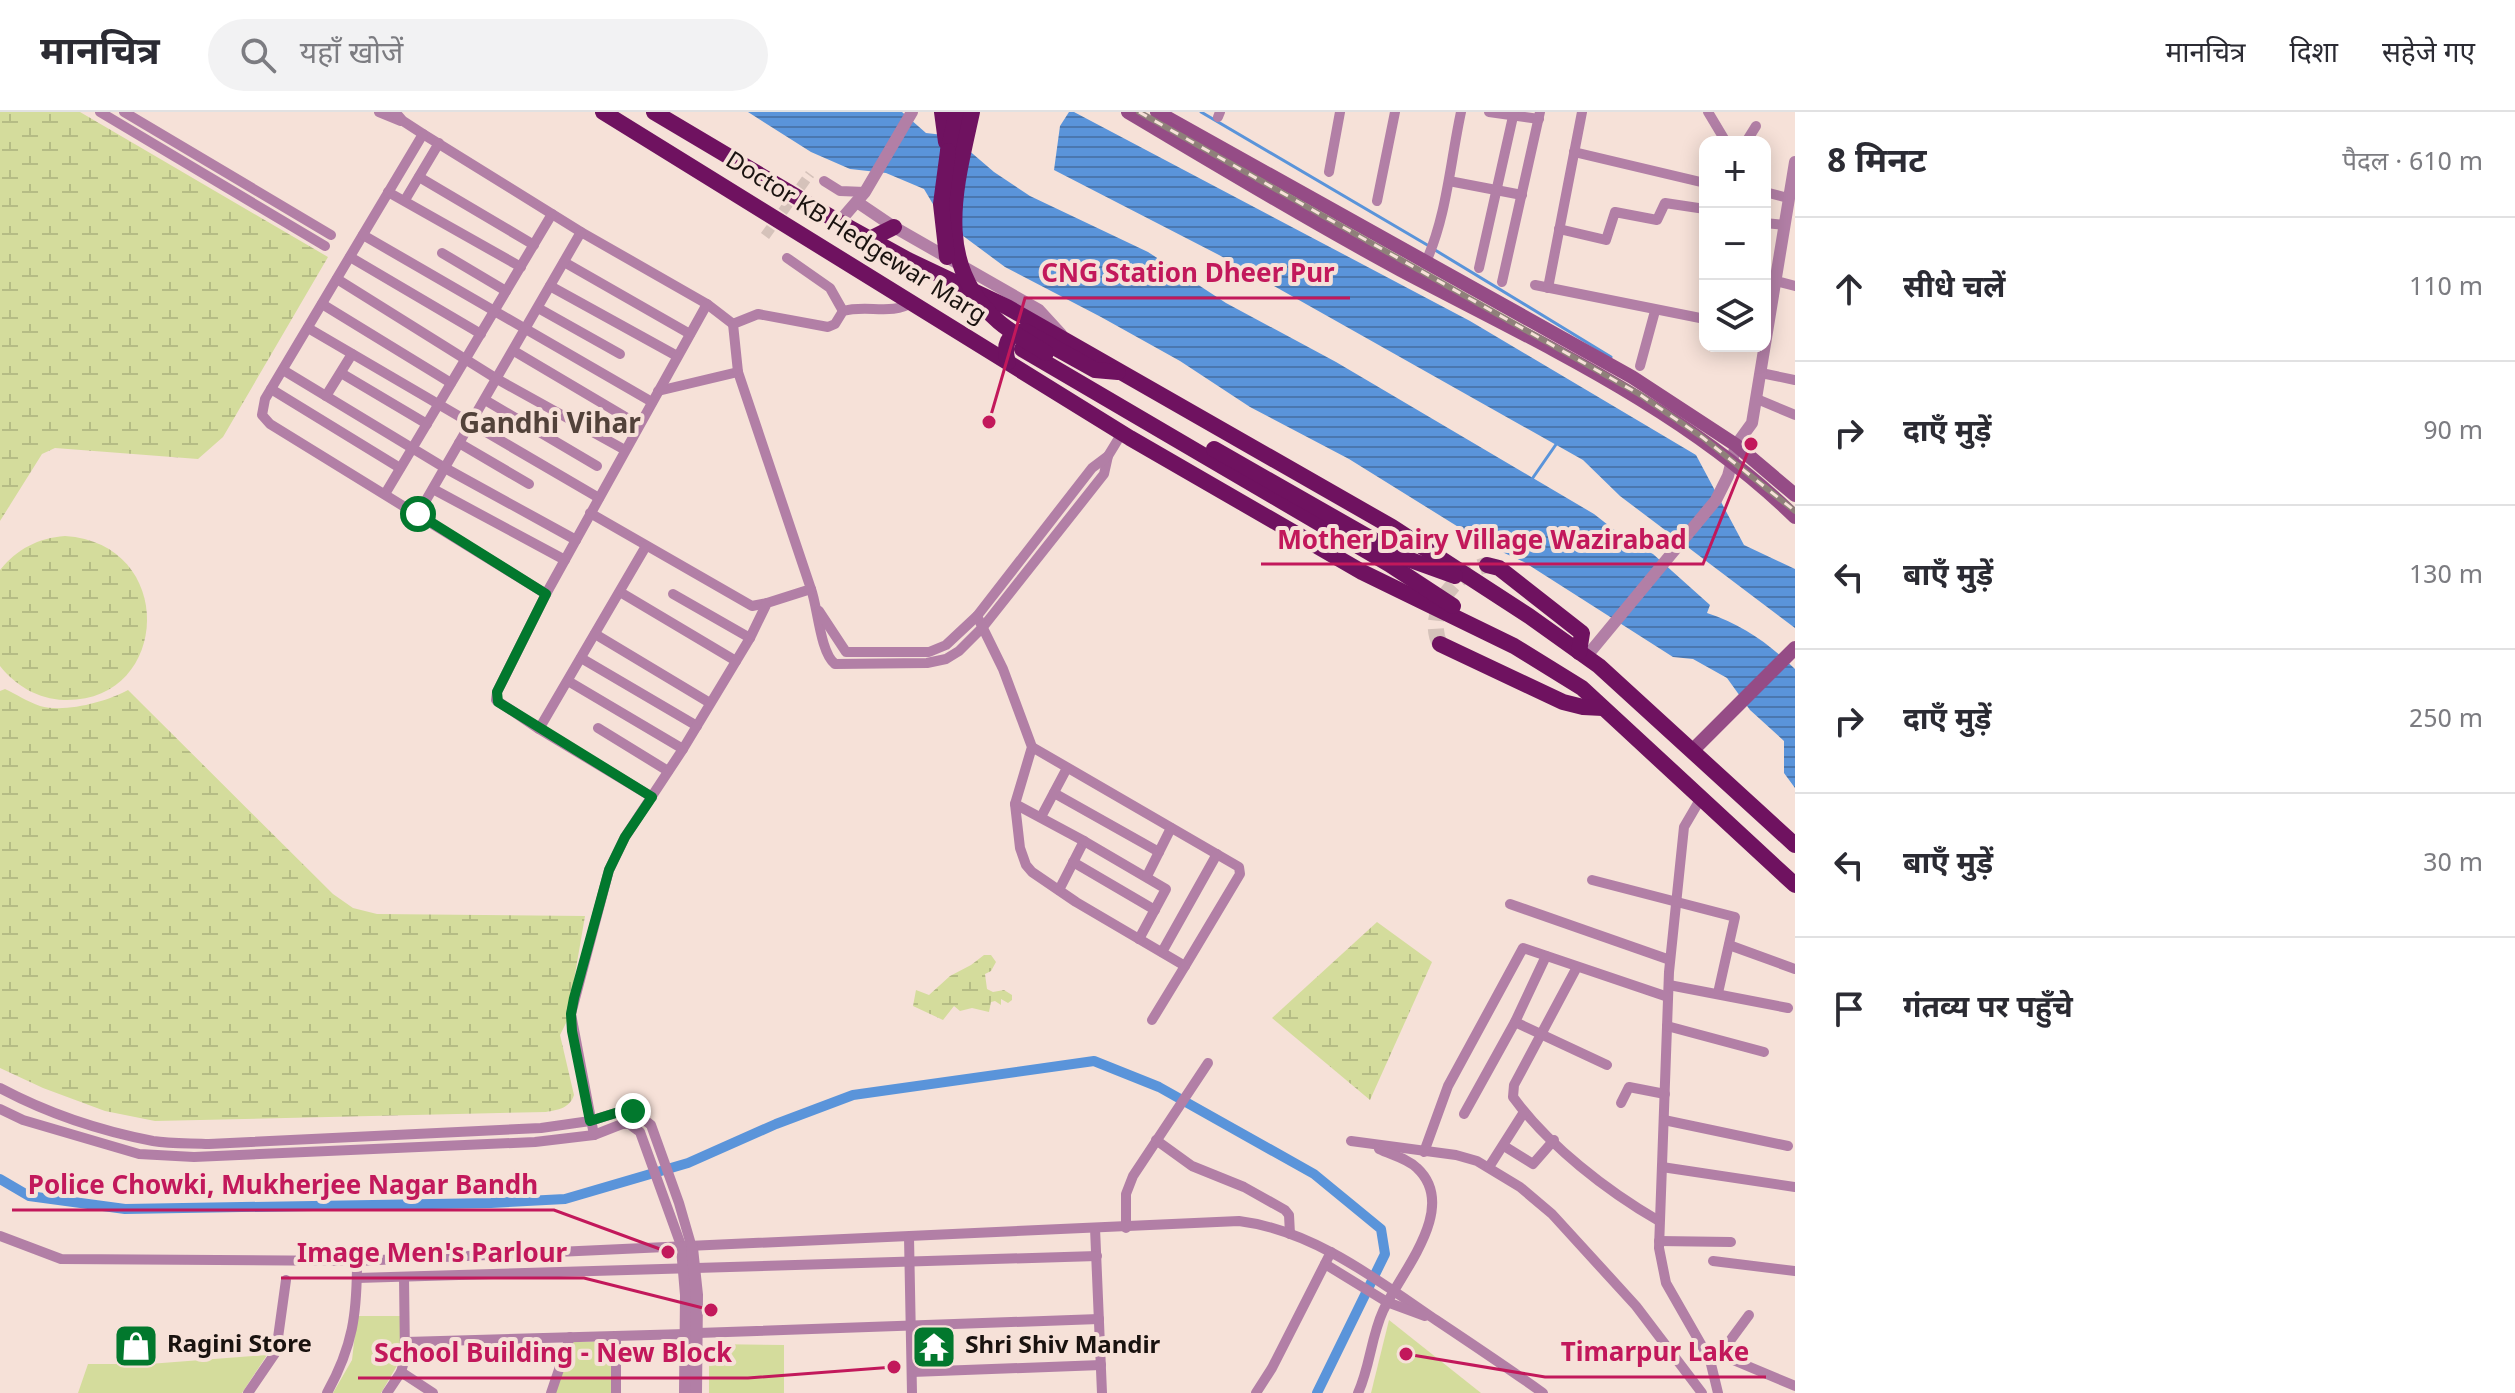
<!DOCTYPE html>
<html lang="hi">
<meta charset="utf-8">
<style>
body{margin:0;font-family:Georgia,"Noto Sans Devanagari",serif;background:#f2f2f3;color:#2b2b33}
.controls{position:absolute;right:24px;top:24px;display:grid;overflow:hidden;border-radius:16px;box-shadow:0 4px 20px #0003}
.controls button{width:72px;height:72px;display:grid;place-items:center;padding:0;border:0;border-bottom:2px solid #e1e1e2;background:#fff;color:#2b2b33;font:40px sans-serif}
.stop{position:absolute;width:24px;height:24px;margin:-18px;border:6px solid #02782d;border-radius:50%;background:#fff}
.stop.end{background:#02782d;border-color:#fff;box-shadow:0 2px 8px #0008}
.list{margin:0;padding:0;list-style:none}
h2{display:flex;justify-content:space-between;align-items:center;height:104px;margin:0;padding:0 32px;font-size:34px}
h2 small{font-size:26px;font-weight:400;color:#7c7c81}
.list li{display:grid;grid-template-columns:52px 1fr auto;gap:24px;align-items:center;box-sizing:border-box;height:144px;padding:0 32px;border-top:2px solid #e1e1e2}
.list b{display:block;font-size:30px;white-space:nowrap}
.list em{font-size:26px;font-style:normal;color:#7c7c81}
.icon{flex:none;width:44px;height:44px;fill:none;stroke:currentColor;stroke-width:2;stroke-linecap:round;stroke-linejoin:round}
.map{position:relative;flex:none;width:1795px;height:1281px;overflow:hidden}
header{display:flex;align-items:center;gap:48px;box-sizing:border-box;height:112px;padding:0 40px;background:#fff;border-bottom:2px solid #e1e1e2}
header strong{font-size:38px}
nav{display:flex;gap:44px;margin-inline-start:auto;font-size:28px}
.search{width:560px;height:72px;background:#f2f2f3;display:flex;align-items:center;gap:20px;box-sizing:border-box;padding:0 28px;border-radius:44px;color:#7c7c81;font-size:30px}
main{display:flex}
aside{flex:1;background:#fff}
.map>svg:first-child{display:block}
.wetland{fill:url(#wetland-marsh)}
.park{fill:#d4dc9c}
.water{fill:url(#water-rules)}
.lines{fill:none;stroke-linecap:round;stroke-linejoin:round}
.stream{stroke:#5a94da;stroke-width:3}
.canal{stroke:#5a94da;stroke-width:10}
.minor-tunnel{stroke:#d5c2ba;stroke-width:10;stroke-dasharray:10 5;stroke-linecap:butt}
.trunk-tunnel{stroke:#d5c2ba;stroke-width:16;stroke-dasharray:16 8;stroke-linecap:butt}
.minor{stroke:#b27fa6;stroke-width:10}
.tertiary{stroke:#b27fa6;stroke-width:12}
.secondary{stroke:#954c86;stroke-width:14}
.trunk{stroke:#6f1260;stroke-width:16}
.rail-casing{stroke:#8f807a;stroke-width:6}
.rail{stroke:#f6e1d8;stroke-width:3;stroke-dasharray:9;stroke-linecap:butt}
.trunk-bridge{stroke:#6f1260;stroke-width:16}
.route{stroke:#02782d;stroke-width:10}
.labels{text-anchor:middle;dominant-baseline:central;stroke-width:8;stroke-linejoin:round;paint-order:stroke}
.street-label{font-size:24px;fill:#19120f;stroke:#f6e1d8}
.poi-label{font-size:24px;font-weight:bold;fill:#19120f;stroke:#f6e1d8;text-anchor:start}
.quarter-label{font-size:28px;font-weight:bold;fill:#52423a;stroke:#f6e1d8}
.leader{fill:none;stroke:#c2185b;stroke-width:3}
.callout-dot{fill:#c2185b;stroke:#f6e1d8;stroke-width:3}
.callout-label{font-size:26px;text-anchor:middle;font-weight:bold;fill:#c2185b;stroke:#f6e1d8;stroke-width:8;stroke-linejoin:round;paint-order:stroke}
</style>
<header>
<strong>मानचित्र</strong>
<div class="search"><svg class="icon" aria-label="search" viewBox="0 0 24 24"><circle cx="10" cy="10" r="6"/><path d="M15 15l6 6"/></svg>यहाँ खोजें</div>
<nav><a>मानचित्र</a><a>दिशा</a><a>सहेजे गए</a></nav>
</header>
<main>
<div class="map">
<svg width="1795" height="1281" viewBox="0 0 1795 1281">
<defs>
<pattern id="wetland-marsh" width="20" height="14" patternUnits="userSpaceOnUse" patternTransform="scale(2)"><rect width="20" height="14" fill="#d4dc9c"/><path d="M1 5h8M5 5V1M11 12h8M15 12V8" fill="none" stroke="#b5bc85"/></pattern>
<pattern id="water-rules" width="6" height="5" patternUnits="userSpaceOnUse" patternTransform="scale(2)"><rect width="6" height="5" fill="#5a94da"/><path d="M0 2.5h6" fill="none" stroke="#4a77af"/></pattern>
</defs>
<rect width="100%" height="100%" fill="#f6e1d8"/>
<!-- wetland -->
<g class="wetland">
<polygon points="0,0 80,0 328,145 223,325 198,347 55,336 42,342 0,409"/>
<path d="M65,424C178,431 171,591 64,588C38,587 16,574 0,554V458C17,437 38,426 65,424Z"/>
<path d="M5,577C16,582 28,590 40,594C65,601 106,590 128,578L333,782L353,796L377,802L585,804L567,909L560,923L574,983C570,996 558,998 546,1000L155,1009L105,999L43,976L0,956V579Z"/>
<polygon points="1377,810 1432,850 1370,988 1272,906"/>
<polygon points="984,843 991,843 996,850 991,859 985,862 987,877 993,880 1004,878 1012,883 1012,888 1008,891 1001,887 1001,893 995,889 991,890 989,900 972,896 960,899 954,894 943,908 913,894 916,878 929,883 950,864 971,853"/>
</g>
<!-- park -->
<g class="park">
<polygon points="357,1204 402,1204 401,1247 381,1281 333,1281 352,1248"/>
<polygon points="1389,1208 1481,1281 1371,1281"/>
<polygon points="612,1229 612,1281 555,1281 573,1230"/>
<polygon points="709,1232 784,1233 784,1281 709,1281"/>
<polygon points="267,1243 242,1281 78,1281 88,1252 149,1252"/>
</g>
<!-- water -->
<g class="water">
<path d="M748,0H902L926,21L952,24L994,60L1030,84L1148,140L1226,191L1336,250L1594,402L1631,431L1653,442L1710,493L1707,501C1743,513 1768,531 1795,557V676L1784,661V629L1750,598L1727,566L1693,547L1673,545L1524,450L1489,434L1349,347L1250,295L1180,249L1101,205L1005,155L943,109L924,77L886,61L850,57L811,40Z"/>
<polygon points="1069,0 1074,0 1470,209 1696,343 1744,433 1795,457 1795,516 1620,384 1583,348 1219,143 1054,58 1060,14"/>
</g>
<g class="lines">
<!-- stream -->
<g class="stream">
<polyline points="1201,0 1429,134"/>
<polyline points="1435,138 1611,245"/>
<polyline points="1532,367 1557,331"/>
</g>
<!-- canal -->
<polyline class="canal" points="0,1067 29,1084 125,1097 491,1091 565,1087 688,1051 776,1012 853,983 1094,949 1159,975 1314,1062 1381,1117 1385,1142 1317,1281"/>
<!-- minor-tunnel -->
<polyline class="minor-tunnel" points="765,124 810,62"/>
<!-- trunk-tunnel -->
<path class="trunk-tunnel" d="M1440,532C1424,501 1456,458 1487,453"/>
<!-- minor -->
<g class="minor">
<polyline points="100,0 325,134"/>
<polyline points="124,0 331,123"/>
<polyline points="379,0 401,9"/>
<polyline points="395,0 403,9 423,22 581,120 707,192 733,212"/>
<polyline points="1489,0 1539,7"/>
<polyline points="1708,0 1726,30"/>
<polyline points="1218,5 1220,0"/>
<polyline points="423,22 265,287 262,303 270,312 546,482 497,580 496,588 539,617 652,685"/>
<polyline points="1746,30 1756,14"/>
<polyline points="1574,40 1705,71"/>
<polyline points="1329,60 1340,0"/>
<polyline points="419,65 534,133"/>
<polyline points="824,69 840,79 865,80"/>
<polyline points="1449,69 1522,83"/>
<polyline points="388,80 521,155"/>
<polyline points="1765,80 1788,86"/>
<polyline points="405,88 439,31"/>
<polyline points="1377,89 1395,0"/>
<polyline points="1765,111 1784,113"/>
<polyline points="1559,117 1606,128 1615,100 1657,108 1665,91 1705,97"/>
<polyline points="363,123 652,290"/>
<polyline points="442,141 506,179"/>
<polyline points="350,145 481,222"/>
<polyline points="787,146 830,176 843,199"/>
<polyline points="564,150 690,222"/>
<path d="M1425,152C1447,104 1450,51 1461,0"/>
<polyline points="1479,156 1514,0"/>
<polyline points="337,167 497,267 625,338"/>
<polyline points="1776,169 1795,174"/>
<polyline points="1502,170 1540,0"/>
<polyline points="1535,173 1705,207"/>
<polyline points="550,174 677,244"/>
<polyline points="1548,176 1582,0"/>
<polyline points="322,192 451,271"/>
<polyline points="538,196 620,242"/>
<polyline points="308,216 599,386"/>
<polyline points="514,239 639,313"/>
<polyline points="1640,254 1655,199"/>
<polyline points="283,258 445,356 576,428"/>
<polyline points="341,261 427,312"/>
<polyline points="1761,261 1795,268"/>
<polyline points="271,277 400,356"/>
<polyline points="658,279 738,260"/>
<polyline points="326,284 352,242"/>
<polyline points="1757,287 1795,303"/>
<polyline points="485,288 597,354"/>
<polyline points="459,331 529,372"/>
<polyline points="433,377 565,448"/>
<polyline points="385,382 552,102"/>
<polyline points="590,401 752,494 767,491"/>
<polyline points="418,402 581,120"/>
<path d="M811,477C818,496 820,540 835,552L927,551L946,547L959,539L983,515L1104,362L1108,344L1122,321"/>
<polyline points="620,480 736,549"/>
<polyline points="546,482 707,192"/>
<polyline points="673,482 750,526"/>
<polyline points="819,499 846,540 929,540 946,533 977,504 1092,356 1108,344"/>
<polyline points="977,504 1003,557 1032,635 1015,692 1020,736 1026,753 1032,760 1076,790 1185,854 1152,908"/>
<polyline points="595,522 710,591"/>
<polyline points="581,546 697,614"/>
<polyline points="568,569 683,637"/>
<polyline points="598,616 668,659"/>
<polyline points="539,617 646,434"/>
<polyline points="1032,635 1239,755 1240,762 1185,854"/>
<polyline points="1054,681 1159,740"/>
<polyline points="1701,686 1684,715 1669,860 1659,1136 1666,1171 1710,1248 1718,1281"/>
<polyline points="1015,692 1084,729 1059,778"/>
<polyline points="1041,705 1067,656"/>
<polyline points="1084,729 1166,777 1139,827"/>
<polyline points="1073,750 1155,798"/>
<polyline points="1147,764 1171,716"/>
<polyline points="1592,768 1735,805 1718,881"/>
<polyline points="1510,792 1670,848"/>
<polyline points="1729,833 1795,857"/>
<polyline points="1162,840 1217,742"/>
<path d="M1577,855L1514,973L1513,985C1549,1034 1607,1079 1659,1109"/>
<polyline points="1669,873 1788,896"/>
<polyline points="1515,910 1607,953"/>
<polyline points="1667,914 1764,940"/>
<path d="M0,976C47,1001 101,1019 153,1029C171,1032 191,1031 209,1032L541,1016L590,1009L622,999H633L651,1013L679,1091L692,1136"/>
<polyline points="1621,991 1629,975 1665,982"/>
<polyline points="0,997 23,1008 139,1042 194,1045 535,1030 594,1023 622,1012 629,1012 640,1020 682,1136"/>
<polyline points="1464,1002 1515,910 1546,844"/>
<polyline points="1664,1008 1788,1034"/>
<path d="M594,1023L571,902L609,758L625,725L683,637L750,526L767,491L811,477L738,260L733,212L758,202L828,215L835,212L843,199C867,192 891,204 913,190"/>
<polyline points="1156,1028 1192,1054 1244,1075 1285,1098 1289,1103 1290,1122"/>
<polyline points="1351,1029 1456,1043 1477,1049 1520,1075 1552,1102 1636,1194 1702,1281"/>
<polyline points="1504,1034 1533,1052 1554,1028"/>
<polyline points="1424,1040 1448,974 1523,836 1668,885"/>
<polyline points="1489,1055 1524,1000"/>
<polyline points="1662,1055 1795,1075"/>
<polyline points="1095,1116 1102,1281"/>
<polyline points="1126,1116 1126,1082 1133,1064 1208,951"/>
<path d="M0,1124L61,1147L357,1149L1239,1109C1312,1118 1376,1167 1436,1208C1472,1232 1508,1256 1543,1281"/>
<polyline points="909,1125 912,1281"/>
<polyline points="1659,1129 1731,1130"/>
<polyline points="1713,1149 1795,1159"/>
<polyline points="1325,1152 1387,1190 1425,1204"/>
<polyline points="357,1166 1097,1144"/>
<polyline points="698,1221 1099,1207"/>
<polyline points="616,1224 616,1281"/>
<polyline points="406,1230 686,1222"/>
<polyline points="1718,1245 1749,1203"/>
<polyline points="1710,1248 1726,1245 1795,1274"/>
<polyline points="401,1260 433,1281"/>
<polyline points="912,1260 1101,1253"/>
<polyline points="248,1281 276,1240 286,1168"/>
<path d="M327,1281C353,1234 357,1202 357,1149"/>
<polyline points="387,1281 401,1260 405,1246 404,1165"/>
<polyline points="551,1281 570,1225"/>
<polyline points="1256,1281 1272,1256 1331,1140"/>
<path d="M1358,1281C1370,1255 1371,1225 1383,1199C1400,1161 1460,1096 1417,1056C1407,1046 1391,1043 1379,1037"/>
</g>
<!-- tertiary -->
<g class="tertiary">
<polyline points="857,90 894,115 1039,198 1061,222"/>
<polyline points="839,110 865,80 912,0"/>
<polyline points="1586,545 1716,388 1728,364 1736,333 1752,311 1795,50"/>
<polyline points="682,1136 686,1183 685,1281"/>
<polyline points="692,1136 697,1183 696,1281"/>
</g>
<!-- secondary -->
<g class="secondary">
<path d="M1128,0C1219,54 1308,108 1401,158C1537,230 1684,296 1795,405"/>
<polyline points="1157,0 1632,265 1736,333 1795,383"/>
<polyline points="1693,638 1795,536"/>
</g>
<!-- trunk -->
<g class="trunk">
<polyline points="603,0 1130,326 1362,460 1514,534 1582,576 1795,773"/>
<polyline points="654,0 839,110 908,148 1007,195 1392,415 1529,504 1599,554 1795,733"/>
<polyline points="942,0 946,30"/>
<polyline points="948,39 957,0"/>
<polyline points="870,127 894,115"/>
<polyline points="1022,237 1389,452 1453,494"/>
<path d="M1008,250C1003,234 1007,221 1025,219L1095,258L1118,260"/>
<polyline points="1214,337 1405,446 1455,464"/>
<polyline points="1487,453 1499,456 1582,521 1579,540"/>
<polyline points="1440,532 1563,590 1583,595 1603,596"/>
</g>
<!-- rail casing -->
<g class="rail-casing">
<polyline id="rail" points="1139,0 1639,282 1702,325 1795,399"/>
</g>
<!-- rail -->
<use href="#rail" class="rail"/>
<!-- trunk-bridge -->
<g class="trunk-bridge">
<path d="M972,0C956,74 932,152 999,210C1013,222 1031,231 1046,241"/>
<polyline points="947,145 941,92 948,39"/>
</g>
</g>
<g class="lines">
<!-- route -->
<polyline class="route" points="418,402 546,482 497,580 498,590 652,685 625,725 609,758 574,886 571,902 572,919 590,1009 622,999 633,999"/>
</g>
<!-- icons -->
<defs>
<g id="shop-square" transform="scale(2.3)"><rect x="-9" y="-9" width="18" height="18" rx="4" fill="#02782d" stroke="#f6e1d8"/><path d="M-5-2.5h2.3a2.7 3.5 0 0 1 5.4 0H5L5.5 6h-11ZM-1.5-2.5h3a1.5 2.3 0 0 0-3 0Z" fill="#fff"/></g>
<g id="temple-square" transform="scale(2.3)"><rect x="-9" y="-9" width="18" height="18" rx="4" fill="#02782d" stroke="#f6e1d8"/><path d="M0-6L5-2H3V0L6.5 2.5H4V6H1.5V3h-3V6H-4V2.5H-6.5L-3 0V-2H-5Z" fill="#fff"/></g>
</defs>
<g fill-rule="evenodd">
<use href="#shop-square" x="136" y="1234"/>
<use href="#temple-square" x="934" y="1235"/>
</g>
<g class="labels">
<!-- street labels -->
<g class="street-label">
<text transform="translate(855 127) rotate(32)">Doctor KB Hedgewar Marg</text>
</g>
<!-- poi labels -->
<g class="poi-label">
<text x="167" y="1234">Ragini Store</text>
<text x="965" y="1235">Shri Shiv Mandir</text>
</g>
<!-- quarter labels -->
<g class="quarter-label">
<text x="550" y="314">Gandhi Vihar</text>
</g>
</g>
<!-- callouts -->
<path class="leader" d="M989 310L1025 186H1350M1751 332L1703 452H1261M668 1140L554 1098H12M711 1198L584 1166H281M1406 1242L1545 1265H1766M894 1255L748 1266H358"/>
<g class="callout-dot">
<circle cx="989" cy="310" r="8"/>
<circle cx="1751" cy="332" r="8"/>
<circle cx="668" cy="1140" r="8"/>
<circle cx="711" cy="1198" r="8"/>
<circle cx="1406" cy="1242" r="8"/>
<circle cx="894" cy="1255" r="8"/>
</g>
<g class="callout-label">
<text x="1188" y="170">CNG Station Dheer Pur</text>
<text x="1482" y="437">Mother Dairy Village Wazirabad</text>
<text x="283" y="1082">Police Chowki, Mukherjee Nagar Bandh</text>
<text x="432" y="1150">Image Men's Parlour</text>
<text x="1655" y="1249">Timarpur Lake</text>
<text x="553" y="1250">School Building - New Block</text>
</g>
</svg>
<div class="controls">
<button>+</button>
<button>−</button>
<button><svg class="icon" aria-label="layers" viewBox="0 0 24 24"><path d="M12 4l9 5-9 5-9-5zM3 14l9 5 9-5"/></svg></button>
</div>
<div class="stop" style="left:418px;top:402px"></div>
<div class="stop end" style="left:633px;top:999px"></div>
</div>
<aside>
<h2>8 मिनट<small>पैदल · 610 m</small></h2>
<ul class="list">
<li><svg class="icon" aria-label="ahead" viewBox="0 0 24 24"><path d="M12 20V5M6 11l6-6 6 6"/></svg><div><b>सीधे चलें</b></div><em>110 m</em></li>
<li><svg class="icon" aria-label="right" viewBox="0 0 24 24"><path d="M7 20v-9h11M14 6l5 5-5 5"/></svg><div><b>दाएँ मुड़ें</b></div><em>90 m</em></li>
<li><svg class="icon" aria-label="left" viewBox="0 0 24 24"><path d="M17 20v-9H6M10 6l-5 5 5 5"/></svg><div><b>बाएँ मुड़ें</b></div><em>130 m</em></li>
<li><svg class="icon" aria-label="right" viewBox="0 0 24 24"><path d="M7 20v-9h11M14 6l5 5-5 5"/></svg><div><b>दाएँ मुड़ें</b></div><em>250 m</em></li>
<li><svg class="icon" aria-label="left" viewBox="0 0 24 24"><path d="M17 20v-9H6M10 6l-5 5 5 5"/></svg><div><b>बाएँ मुड़ें</b></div><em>30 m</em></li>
<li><svg class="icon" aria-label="arrive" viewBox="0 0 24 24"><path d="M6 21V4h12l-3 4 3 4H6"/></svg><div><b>गंतव्य पर पहुँचे</b></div></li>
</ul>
</aside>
</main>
